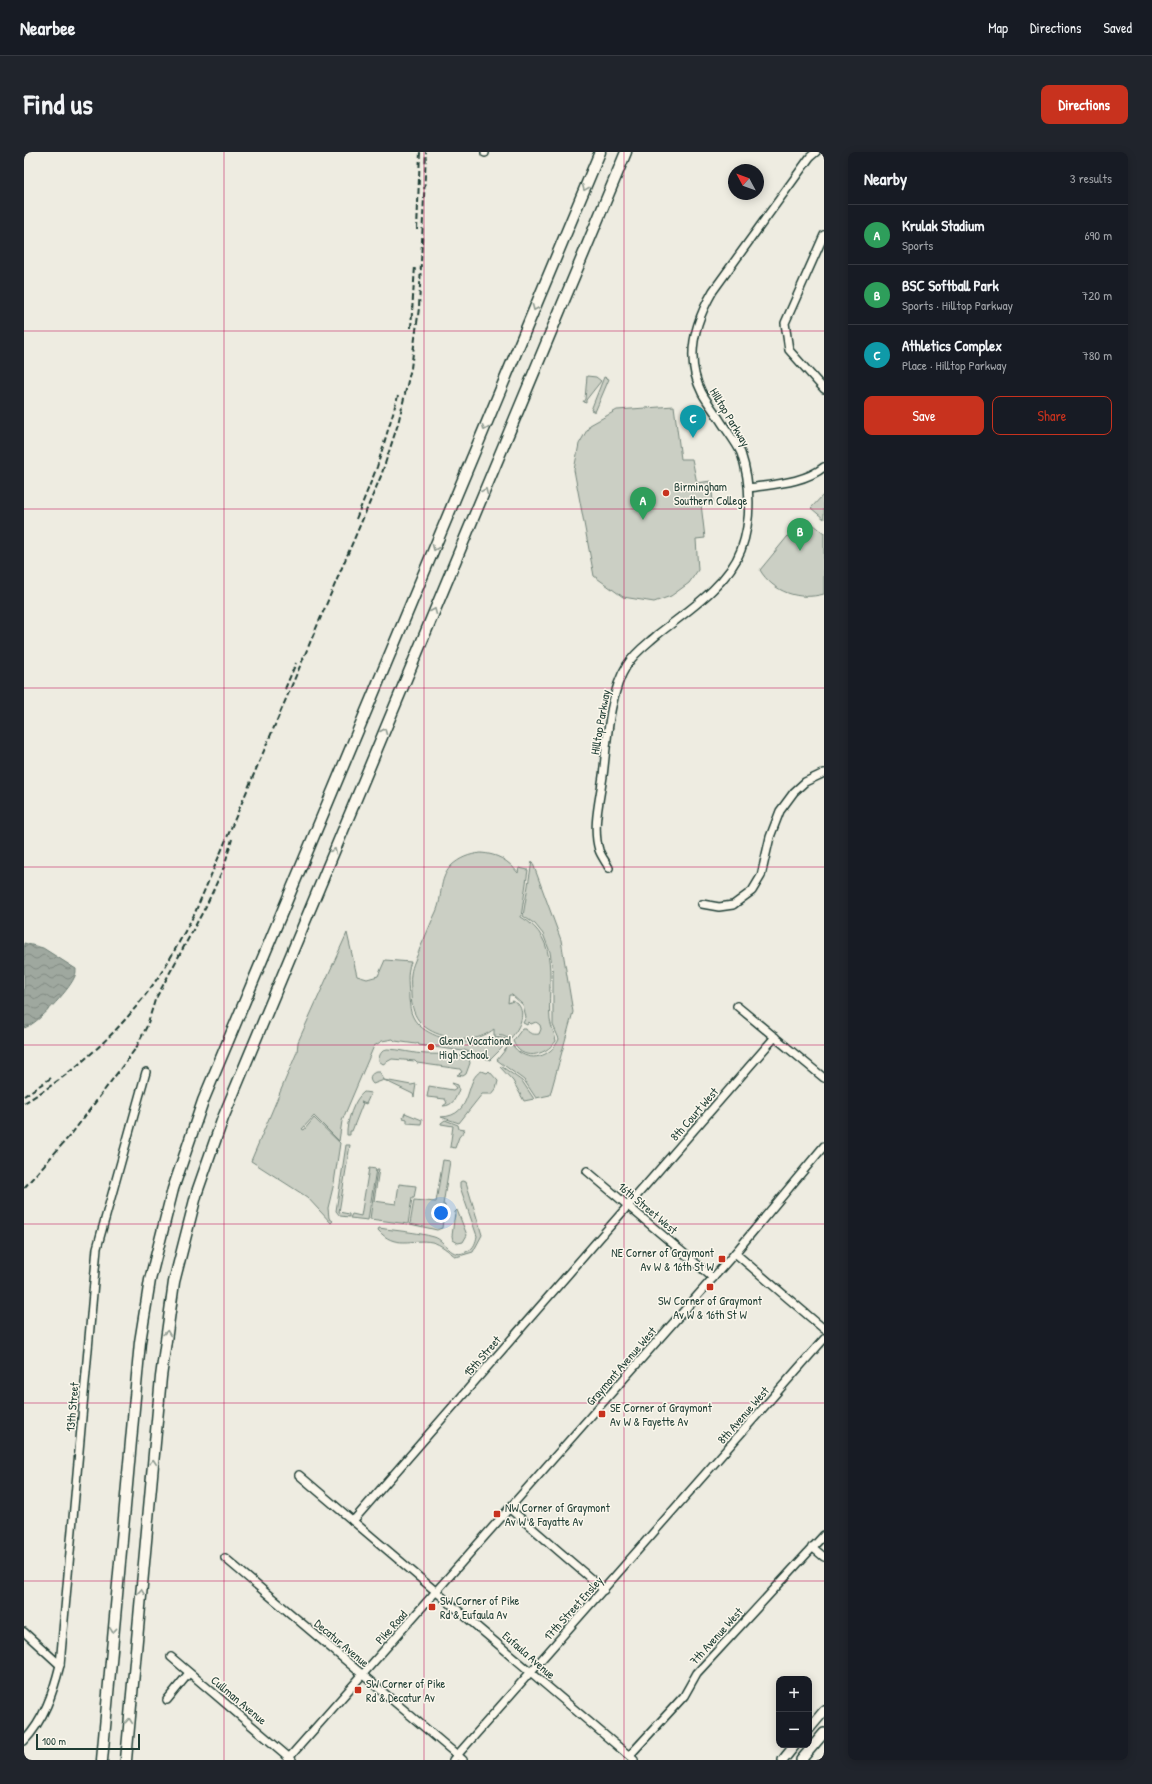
<!DOCTYPE html>
<meta charset="utf-8">
<style>
body{margin:0;font-family:"Patrick Hand",sans-serif;background:#20242c;color:#f1f3f6}
.controls{position:absolute;right:12px;bottom:12px;display:grid;overflow:hidden;border-radius:8px;box-shadow:0 2px 10px #0003}
.controls button{width:36px;height:36px;display:grid;place-items:center;padding:0;border:0;border-bottom:1px solid #363941;background:#171b24;color:#f1f3f6;font:20px sans-serif}
.compass{position:absolute;left:704px;top:12px;width:36px;height:36px;border-radius:50%;background:#171b24;box-shadow:0 2px 10px #0003;rotate:311deg}
.scale{position:absolute;left:12px;bottom:10px;width:104px;box-sizing:border-box;padding-left:4px;border:2px solid #1f3d34;border-top:0;font-size:11px;line-height:14px;white-space:nowrap;color:#1f3d34;-webkit-text-stroke:3px #fbf7ec;paint-order:stroke}
.you{position:absolute;left:417px;top:1061px;width:14px;height:14px;margin:-10px;border:3px solid #fff;border-radius:50%;background:#1a73e8;box-shadow:0 0 0 6px #1a73e833}
.badge{display:grid;place-items:center;width:26px;height:26px;border-radius:50%;background:#c8321e;color:#fff;font-size:13px;font-weight:700}
.pin{position:absolute;translate:-50% -33px;filter:drop-shadow(0 1px 2px #0008)}
.pin::after{content:'';position:absolute;top:21px;width:14px;height:12px;background:inherit;clip-path:polygon(0 0,100% 0,50% 100%)}
.list{margin:0;padding:0;list-style:none}
h2{display:flex;justify-content:space-between;align-items:center;height:52px;margin:0;padding:0 16px;font-size:17px}
h2 small{font-size:13px;font-weight:400;color:#9ea1a6}
.list li{display:grid;grid-template-columns:26px 1fr auto;gap:12px;align-items:center;box-sizing:border-box;height:60px;padding:0 16px;border-top:1px solid #363941}
.list b{display:block;font-size:15px;white-space:nowrap}
.list p{margin:0;font-size:13px;white-space:nowrap;color:#9ea1a6}
.list em{font-size:13px;font-style:normal;color:#9ea1a6}
.actions{display:flex;gap:8px;padding:12px 16px}
.actions a{flex:1;padding:9px 0;border:1px solid #c8321e;border-radius:8px;text-align:center;font-size:14px;color:#c8321e}
.actions .main{background:#c8321e;color:#fff}
.map{position:relative;flex:none;width:800px;height:1608px;overflow:hidden;border-radius:8px}
header{display:flex;align-items:center;gap:24px;box-sizing:border-box;height:56px;padding:0 20px;background:#171b24;border-bottom:1px solid #363941}
header strong{font-size:19px}
nav{display:flex;gap:22px;margin-inline-start:auto;font-size:14px}
.intro{display:flex;align-items:center;justify-content:space-between;box-sizing:border-box;height:96px;padding:0 24px}
h1{margin:0;font-size:28px}
.button{padding:10px 18px;border-radius:8px;background:#c8321e;color:#fff;font-size:14px;font-weight:700}
main{display:flex;gap:24px;padding:0 24px}
aside{flex:1;background:#171b24;border-radius:8px;box-shadow:0 2px 10px #0003}
.map>svg:first-child{display:block}
.green{fill:#cbcfc4;stroke:#75867c}
.water{fill:url(#water-waves);stroke:#6c7d74}
.lines{fill:none;stroke-linecap:round;stroke-linejoin:round}
.minor-casing{stroke:#1f3d34;stroke-width:10}
.major-casing{stroke:#1f3d34;stroke-width:12}
.highway-casing{stroke:#1f3d34;stroke-width:13}
.minor{stroke:#fbf7ec;stroke-width:7}
.major{stroke:#fbf7ec;stroke-width:9}
.highway{stroke:#fbf7ec;stroke-width:10}
.rail{stroke:#1f3d34;stroke-width:2;stroke-dasharray:6 3;stroke-linecap:butt}
.oneway{stroke:#8d9a90}
.grid{fill:none;stroke:#c2185b;stroke-width:1;stroke-opacity:0.55}
.poi-dot{fill:#c8321e;stroke:#fbf7ec;stroke-width:1.5}
.labels{text-anchor:middle;dominant-baseline:central;stroke-width:3;stroke-linejoin:round;paint-order:stroke}
.street-label{font-size:12px;fill:#1f3d34;stroke:#fbf7ec}
.poi-label{font-size:12px;fill:#1f3d34;stroke:#fbf7ec;text-anchor:start}
</style>
<header>
<strong>Nearbee</strong>
<nav><a>Map</a><a>Directions</a><a>Saved</a></nav>
</header>
<div class="intro"><h1>Find us</h1><a class="button">Directions</a></div>
<main>
<div class="map">
<svg width="800" height="1608" viewBox="0 0 800 1608">
<defs>
<pattern id="water-waves" width="16" height="10" patternUnits="userSpaceOnUse"><rect width="16" height="10" fill="#9fa89f"/><path d="M0 5q4-4 8 0t8 0" fill="none" stroke="#818a82"/></pattern>
</defs>
<rect width="100%" height="100%" fill="#eeece1"/>
<filter id="ink" filterUnits="userSpaceOnUse"><feTurbulence type="fractalNoise" baseFrequency=".025" numOctaves="2"/><feDisplacementMap in="SourceGraphic" scale="8" xChannelSelector="R" yChannelSelector="G"/><feConvolveMatrix kernelMatrix="1 2 1 2 8 2 1 2 1" color-interpolation-filters="sRGB"/></filter>
<g filter="url(#ink)">
<!-- green -->
<g class="green">
<polygon points="563,224 572,225 577,229 562,248 562,251 559,250 561,247"/>
<polygon points="580,225 585,227 571,260 567,258"/>
<polygon points="650,254 657,307 668,307 673,331 687,329 689,350 677,352 681,386 672,387 674,418 665,431 647,444 630,450 599,445 570,424 550,318 555,292 566,273 593,258"/>
<polygon points="800,342 800,367 787,356"/>
<path d="M777,368H784L800,381V442C775,449 749,440 736,418Z"/>
<path d="M457,701C473,702 484,708 494,721L495,716L504,718L497,765C537,787 523,831 526,868C527,875 531,882 532,889C521,904 497,910 489,889L498,877H502C504,881 509,883 515,882L517,877L516,873L512,870L507,872L505,870L503,873L499,871L502,865L499,853L488,843H485L484,851L489,849L494,852C503,863 494,878 486,887L479,884L470,883V877C456,888 441,889 424,885C400,879 388,868 387,843C387,836 386,829 387,822C388,813 393,805 396,796C402,784 406,772 412,760C419,745 414,728 427,714C435,706 446,702 457,701Z"/>
<path d="M508,709L537,788L549,860L526,943L512,946L500,928L473,908L486,892C490,894 492,898 495,900C510,911 529,902 535,887L529,873V820L526,800L519,782L511,772L499,764Z"/>
<path d="M323,781L333,824L343,827L354,824L361,808L387,810C382,822 385,835 385,847C386,853 386,860 389,865C397,882 426,890 443,890C459,889 464,882 482,887L484,890L466,908L440,898L439,899L395,893L394,891L392,892L371,889L369,887L358,889L350,894L318,969L315,989L290,964L278,977L280,978L290,966L316,991L310,1031L304,1056L305,1066L309,1069L307,1071L283,1045L227,1009L273,900L274,890Z"/>
<path d="M363,897C376,897 389,902 403,902C416,903 434,900 445,907L446,911L442,922L439,924L433,923L438,920L436,917L393,911L391,909L368,907L359,912L355,909C355,903 357,899 363,897Z"/>
<polygon points="477,914 498,929 510,947 500,949 489,929 476,915"/>
<path d="M458,919L463,921L465,919L474,929L472,937L468,942H458L435,971L417,965C451,964 440,925 458,919Z"/>
<path d="M353,920H356L360,928L387,933L392,932L390,945L389,942L360,928L349,932C344,927 346,921 353,920Z"/>
<path d="M428,931L434,933L435,937C432,946 429,954 419,954L423,951L421,947L403,945L405,934L429,938L432,936Z"/>
<path d="M340,940L347,941L342,952L337,950L339,951L328,979H326V983H323C322,971 330,947 340,940Z"/>
<polygon points="381,961 398,968 397,972 383,971 383,967 379,966"/>
<polygon points="421,968 434,973 435,977 441,978 435,985 431,996 426,995 429,974 417,972 417,971"/>
<polygon points="322,993 326,993 315,1060 325,1062 325,1065 316,1064 312,1059"/>
<polygon points="419,1008 426,1009 419,1053 421,1053 418,1076 413,1078 386,1072 390,1048 412,1050"/>
<polygon points="345,1016 352,1017 344,1068 326,1066 328,1062 337,1064"/>
<polygon points="353,1017 355,1017 350,1049 372,1052 375,1032 392,1034 390,1046 388,1046 384,1072 346,1067"/>
<path d="M438,1029L442,1030L458,1083L449,1100L432,1105C425,1100 417,1092 408,1090C388,1086 371,1098 354,1078L355,1076C373,1079 393,1080 410,1085C422,1088 426,1109 444,1099C450,1096 452,1090 453,1084L436,1035V1030Z"/>
<polygon points="433,1058 443,1083 439,1090 434,1091 429,1088 428,1084 431,1060"/>
</g>
<!-- water -->
<path class="water" d="M0,791L19,796L52,817C52,819 52,823 50,826C45,838 13,873 0,876Z"/>
<g class="lines">
<!-- minor casing -->
<g class="minor-casing">
<g id="minor">
<polyline points="461,1 461,0"/>
<polyline points="800,83 761,171 765,198 800,237"/>
<path d="M725,336C750,332 780,331 800,315"/>
<path d="M585,716C582,710 577,704 575,698C568,675 576,647 579,624C583,591 585,541 603,513C610,501 623,492 633,483C662,460 704,433 717,398C728,368 727,331 717,301C712,290 702,278 696,268C690,259 683,250 678,241C660,206 671,170 689,139L786,5L792,0"/>
<polyline points="678,752 695,755 709,753 728,739 737,724 746,685 756,659 770,640 781,630 800,621"/>
<polyline points="713,854 800,926"/>
<polyline points="563,1019 689,1126"/>
<polyline points="711,1101 800,1177"/>
<polyline points="275,1323 610,1608"/>
<polyline points="486,1357 580,1438"/>
<polyline points="329,1369 751,885"/>
<polyline points="788,1395 800,1405"/>
<polyline points="201,1406 439,1608"/>
<polyline points="0,1480 36,1513"/>
<polyline points="147,1505 268,1608"/>
<polyline points="143,1548 165,1521"/>
<path d="M0,1589C20,1568 29,1541 36,1513L73,1096L122,920"/>
<polyline points="606,1603 660,1544 673,1521 800,1383"/>
<polyline points="263,1608 711,1101 800,994"/>
<polyline points="429,1608 800,1187"/>
</g>
</g>
<!-- major casing -->
<g class="major-casing">
<g id="major">
<polyline points="785,1577 800,1559"/>
<polyline points="759,1608 771,1593"/>
<polyline points="777,1608 800,1581"/>
</g>
</g>
<!-- highway casing -->
<g class="highway-casing">
<g id="highway">
<polyline points="78,1608 116,1190 126,1128 149,1037 179,949 576,0"/>
<polyline points="102,1608 137,1225 150,1130 173,1040 199,966 602,0"/>
</g>
</g>
<!-- minor -->
<use href="#minor" class="minor"/>
<!-- major -->
<use href="#major" class="major"/>
<!-- highway -->
<use href="#highway" class="highway"/>
<!-- rail -->
<g class="rail">
<polyline points="393,78 396,0"/>
<polyline points="387,176 391,114"/>
<polyline points="332,367 353,315 374,244"/>
<polyline points="261,537 272,511"/>
<polyline points="0,944 27,926"/>
<path d="M0,951C54,919 102,874 137,821C149,803 159,782 170,763L357,324L374,272L387,216L395,156L402,0"/>
<polyline points="0,1036 49,980 112,896 123,874 131,848 182,754 200,715 208,687"/>
</g>
</g>
<!-- one-way arrows -->
<defs><path id="oneway-chevron" d="M-2-3.5L2.5 0L-2 3.5" fill="none" stroke-width="1.6" stroke-linecap="round" stroke-linejoin="round"/></defs>
<g class="oneway">
<use href="#oneway-chevron" transform="translate(561 36) rotate(112)"/>
<use href="#oneway-chevron" transform="translate(511 156) rotate(113)"/>
<use href="#oneway-chevron" transform="translate(461 276) rotate(113)"/>
<use href="#oneway-chevron" transform="translate(461 339) rotate(-67)"/>
<use href="#oneway-chevron" transform="translate(411 396) rotate(113)"/>
<use href="#oneway-chevron" transform="translate(410 459) rotate(-67)"/>
<use href="#oneway-chevron" transform="translate(360 579) rotate(-67)"/>
<use href="#oneway-chevron" transform="translate(310 699) rotate(-67)"/>
<use href="#oneway-chevron" transform="translate(143 1181) rotate(-82)"/>
<use href="#oneway-chevron" transform="translate(129 1310) rotate(-85)"/>
<use href="#oneway-chevron" transform="translate(117 1440) rotate(-84)"/>
<use href="#oneway-chevron" transform="translate(89 1478) rotate(96)"/>
<use href="#oneway-chevron" transform="translate(105 1569) rotate(-85)"/>
</g>
</g>
<!-- grid -->
<path class="grid" d="M200,0V1608M400,0V1608M600,0V1608M0,179H800M0,357H800M0,536H800M0,715H800M0,893H800M0,1072H800M0,1251H800M0,1429H800"/>
<!-- markers -->
<g class="poi-dot">
<circle cx="642" cy="341" r="4"/>
<circle cx="407" cy="895" r="4"/>
<rect x="694" y="1103" width="8" height="8" rx="2"/>
<rect x="682" y="1131" width="8" height="8" rx="2"/>
<rect x="574" y="1258" width="8" height="8" rx="2"/>
<rect x="469" y="1358" width="8" height="8" rx="2"/>
<rect x="404" y="1451" width="8" height="8" rx="2"/>
<rect x="330" y="1534" width="8" height="8" rx="2"/>
</g>
<g class="labels">
<!-- street labels -->
<g class="street-label">
<text transform="translate(706 265) rotate(59)">Hilltop Parkway</text>
<text transform="translate(576 570) rotate(-80)">Hilltop Parkway</text>
<text transform="translate(670 962) rotate(-49)">8th Court West</text>
<text transform="translate(624 1056) rotate(40)">16th Street West</text>
<text transform="translate(458 1204) rotate(-49)">15th Street</text>
<text transform="translate(597 1214) rotate(-49)">Graymont Avenue West</text>
<text transform="translate(48 1255) rotate(-85)">13th Street</text>
<text transform="translate(719 1263) rotate(-49)">8th Avenue West</text>
<text transform="translate(549 1456) rotate(-48)">17th Street Ensley</text>
<text transform="translate(367 1475) rotate(-48)">Pike Road</text>
<text transform="translate(692 1484) rotate(-48)">7th Avenue West</text>
<text transform="translate(318 1491) rotate(40)">Decatur Avenue</text>
<text transform="translate(505 1503) rotate(41)">Eufaula Avenue</text>
<text transform="translate(215 1548) rotate(40)">Cullman Avenue</text>
</g>
<!-- poi labels -->
<g class="poi-label">
<text x="650" y="334">Birmingham<tspan x="650" dy="14">Southern College</tspan></text>
<text x="415" y="888">Glenn Vocational<tspan x="415" dy="14">High School</tspan></text>
<text x="690" y="1100" text-anchor="end">NE Corner of Graymont<tspan x="690" dy="14">Av W &amp; 16th St W</tspan></text>
<text x="686" y="1148" text-anchor="middle">SW Corner of Graymont<tspan x="686" dy="14">Av W &amp; 16th St W</tspan></text>
<text x="586" y="1255">SE Corner of Graymont<tspan x="586" dy="14">Av W &amp; Fayette Av</tspan></text>
<text x="481" y="1355">NW Corner of Graymont<tspan x="481" dy="14">Av W &amp; Fayatte Av</tspan></text>
<text x="416" y="1448">SW Corner of Pike<tspan x="416" dy="14">Rd &amp; Eufaula Av</tspan></text>
<text x="342" y="1531">SW Corner of Pike<tspan x="342" dy="14">Rd &amp; Decatur Av</tspan></text>
</g>
</g>
</svg>
<div class="controls">
<button>+</button>
<button>−</button>
</div>
<svg class="compass" viewBox="-18 -18 36 36"><path d="M0-13l5 13h-10z" fill="#e53935"/><path d="M0 13l5-13h-10z" fill="#9ea1a6"/></svg>
<div class="scale">100 m</div>
<div class="you"></div>
<div class="pin badge" style="left:619px;top:368px;background:#2e9e5b">A</div>
<div class="pin badge" style="left:776px;top:399px;background:#2e9e5b">B</div>
<div class="pin badge" style="left:669px;top:286px;background:#0f9aa8">C</div>
</div>
<aside>
<h2>Nearby<small>3 results</small></h2>
<ul class="list">
<li><span class="badge" style="background:#2e9e5b">A</span><div><b>Krulak Stadium</b><p>Sports</p></div><em>690 m</em></li>
<li><span class="badge" style="background:#2e9e5b">B</span><div><b>BSC Softball Park</b><p>Sports · Hilltop Parkway</p></div><em>720 m</em></li>
<li><span class="badge" style="background:#0f9aa8">C</span><div><b>Athletics Complex</b><p>Place · Hilltop Parkway</p></div><em>780 m</em></li>
</ul>
<div class="actions"><a class="main">Save</a><a>Share</a></div>
</aside>
</main>
